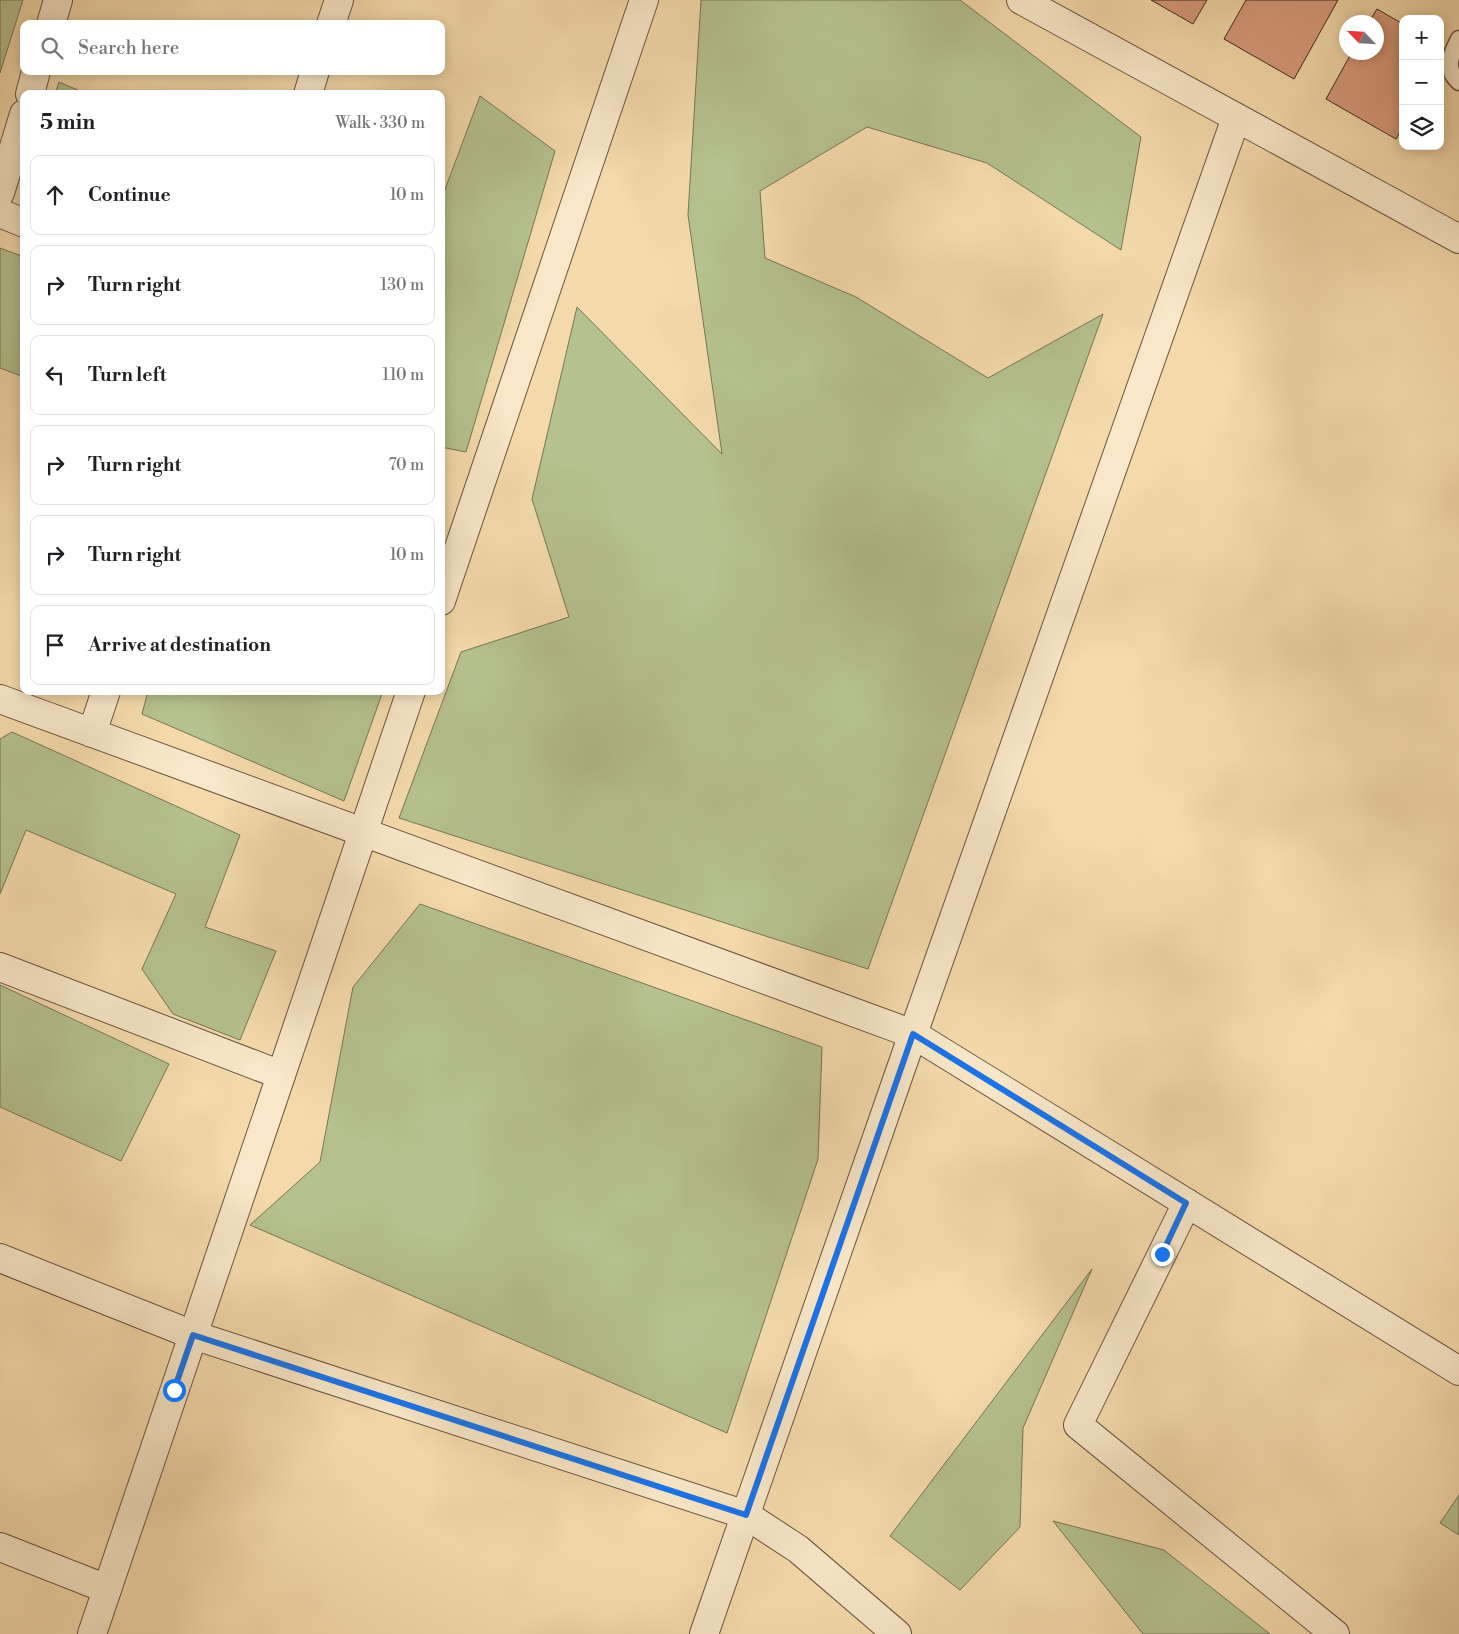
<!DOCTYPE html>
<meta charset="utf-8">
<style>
body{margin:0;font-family:"Libre Bodoni",serif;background:#f2f2f2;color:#202124}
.controls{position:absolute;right:15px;top:15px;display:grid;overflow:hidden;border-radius:10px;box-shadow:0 2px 12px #0003}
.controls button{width:45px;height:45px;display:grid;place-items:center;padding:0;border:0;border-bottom:1px solid #e0e0e0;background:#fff;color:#202124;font:25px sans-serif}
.compass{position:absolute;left:1339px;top:15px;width:45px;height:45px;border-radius:50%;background:#fff;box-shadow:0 2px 12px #0003;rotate:295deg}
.stop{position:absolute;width:15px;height:15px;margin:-11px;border:4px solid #1a73e8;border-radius:50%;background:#fff}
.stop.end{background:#1a73e8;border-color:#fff;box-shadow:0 1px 5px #0008}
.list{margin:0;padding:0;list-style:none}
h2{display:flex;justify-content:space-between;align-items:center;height:65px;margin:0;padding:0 20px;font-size:21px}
h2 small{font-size:16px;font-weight:400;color:#757577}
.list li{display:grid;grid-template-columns:32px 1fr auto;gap:15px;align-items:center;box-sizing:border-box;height:80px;margin:0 10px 10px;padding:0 10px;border:1px solid #e0e0e0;border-radius:10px}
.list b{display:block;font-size:19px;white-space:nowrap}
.list em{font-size:16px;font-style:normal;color:#757577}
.icon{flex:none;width:28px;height:28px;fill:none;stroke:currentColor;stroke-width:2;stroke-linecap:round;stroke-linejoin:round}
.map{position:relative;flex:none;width:1459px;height:1634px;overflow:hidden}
.search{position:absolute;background:#fff;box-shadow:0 2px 12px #0003;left:20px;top:20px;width:425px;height:55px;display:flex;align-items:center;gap:12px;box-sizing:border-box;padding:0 18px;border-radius:10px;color:#757577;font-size:19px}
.panel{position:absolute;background:#fff;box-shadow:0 2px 12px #0003;left:20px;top:90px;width:425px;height:605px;border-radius:10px}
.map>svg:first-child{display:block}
.green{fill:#b5c18e;stroke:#787556}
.building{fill:#d89a7b;stroke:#3c291e}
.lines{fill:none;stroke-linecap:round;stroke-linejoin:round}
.service-casing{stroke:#6a5541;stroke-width:19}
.minor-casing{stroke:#6a5541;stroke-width:30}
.service{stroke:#f8e7c8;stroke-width:16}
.minor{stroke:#f8e7c8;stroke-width:28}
.route{stroke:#1a73e8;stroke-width:6}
</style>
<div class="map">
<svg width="1459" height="1634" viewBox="0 0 1459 1634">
<rect width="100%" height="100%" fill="#f4daab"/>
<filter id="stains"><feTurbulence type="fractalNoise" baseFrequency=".004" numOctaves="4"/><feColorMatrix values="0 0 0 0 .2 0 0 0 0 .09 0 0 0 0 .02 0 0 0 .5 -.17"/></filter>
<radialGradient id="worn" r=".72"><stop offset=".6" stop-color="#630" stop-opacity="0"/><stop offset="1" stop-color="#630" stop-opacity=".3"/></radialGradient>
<!-- green -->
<g class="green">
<polygon points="0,0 23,0 0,73"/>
<polygon points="701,0 960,0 1141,137 1121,250 987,163 867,127 760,191 765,258 856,297 988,378 1103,314 868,969 399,818 461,652 569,617 532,499 577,307 722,454 688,215"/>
<polygon points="59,82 87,94 55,94"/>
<polygon points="480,96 555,151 466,452 441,447 441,200"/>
<polygon points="0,248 24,257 24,377 0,368"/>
<polygon points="148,691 383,691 344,801 142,714"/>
<polygon points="12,732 240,835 205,927 276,951 240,1040 173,1014 142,969 176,894 26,830 0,894 0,739"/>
<polygon points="420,904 822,1047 818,1159 727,1433 250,1225 320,1162 353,987"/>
<polygon points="0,985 169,1064 121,1161 0,1107"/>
<polygon points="1092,1269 1023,1428 1020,1527 960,1590 890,1536"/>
<polygon points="1459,1495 1459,1535 1440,1523"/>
<polygon points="1053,1521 1164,1550 1270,1634 1143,1634"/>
</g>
<!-- building -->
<g class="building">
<polygon points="1151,0 1207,0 1193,24"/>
<polygon points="1246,0 1338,0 1294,79 1224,39"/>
<polygon points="1377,9 1403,24 1403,127 1396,139 1326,99 1352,52 1376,52 1376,22 1369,22"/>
<polygon points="1440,46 1447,50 1440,61"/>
</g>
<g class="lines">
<!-- service casing -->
<g class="service-casing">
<path id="service" d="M1459,39C1451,56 1443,67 1459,82"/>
</g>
<!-- minor casing -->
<g class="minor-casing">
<g id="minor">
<polyline points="1021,0 1459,239"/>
<polyline points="51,24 58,0"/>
<polyline points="331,24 339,0"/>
<polyline points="30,94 36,71"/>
<polyline points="308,94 315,71"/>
<polyline points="0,193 24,114"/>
<polyline points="0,213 24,223"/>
<polyline points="441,601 644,0"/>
<polyline points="0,699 913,1034 1459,1371"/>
<polyline points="92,733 106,691"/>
<polyline points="0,967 281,1075"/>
<polyline points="1187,1203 1078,1425 1335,1634"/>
<polyline points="0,1258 193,1335 746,1515 798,1549 897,1634"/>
<polyline points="0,1547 107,1589"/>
<polyline points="92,1634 411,691"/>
<polyline points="704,1634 913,1034 1236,118"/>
</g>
</g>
<!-- service -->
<use href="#service" class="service"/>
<!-- minor -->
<use href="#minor" class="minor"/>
</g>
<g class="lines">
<!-- route -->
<polyline class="route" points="174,1390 193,1335 746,1515 913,1034 1186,1203 1162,1254"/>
</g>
<rect width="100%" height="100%" filter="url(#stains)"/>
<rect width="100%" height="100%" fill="url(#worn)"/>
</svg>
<div class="controls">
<button>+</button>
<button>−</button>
<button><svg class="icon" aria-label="layers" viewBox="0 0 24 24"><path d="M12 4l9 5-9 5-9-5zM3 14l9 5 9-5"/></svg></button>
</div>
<svg class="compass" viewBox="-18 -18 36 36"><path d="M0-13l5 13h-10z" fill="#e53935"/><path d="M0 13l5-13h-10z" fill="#757577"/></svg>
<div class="stop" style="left:174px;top:1390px"></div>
<div class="stop end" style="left:1162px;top:1254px"></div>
<div class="search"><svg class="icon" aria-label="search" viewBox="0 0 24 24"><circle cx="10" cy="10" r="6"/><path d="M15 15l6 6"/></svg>Search here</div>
<section class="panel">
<h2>5 min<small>Walk · 330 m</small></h2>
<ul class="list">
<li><svg class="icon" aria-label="ahead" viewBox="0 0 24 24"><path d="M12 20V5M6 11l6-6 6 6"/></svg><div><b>Continue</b></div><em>10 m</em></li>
<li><svg class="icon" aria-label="right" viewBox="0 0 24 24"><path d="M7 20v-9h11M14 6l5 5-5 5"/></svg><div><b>Turn right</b></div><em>130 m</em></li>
<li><svg class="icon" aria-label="left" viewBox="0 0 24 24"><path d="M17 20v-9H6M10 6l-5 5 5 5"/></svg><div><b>Turn left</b></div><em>110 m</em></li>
<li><svg class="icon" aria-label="right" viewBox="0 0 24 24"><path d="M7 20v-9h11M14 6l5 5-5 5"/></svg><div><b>Turn right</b></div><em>70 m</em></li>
<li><svg class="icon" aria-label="right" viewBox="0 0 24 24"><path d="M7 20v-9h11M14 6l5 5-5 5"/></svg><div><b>Turn right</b></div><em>10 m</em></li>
<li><svg class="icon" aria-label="arrive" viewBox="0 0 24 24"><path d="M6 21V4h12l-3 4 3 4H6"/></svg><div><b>Arrive at destination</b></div></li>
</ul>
</section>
</div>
